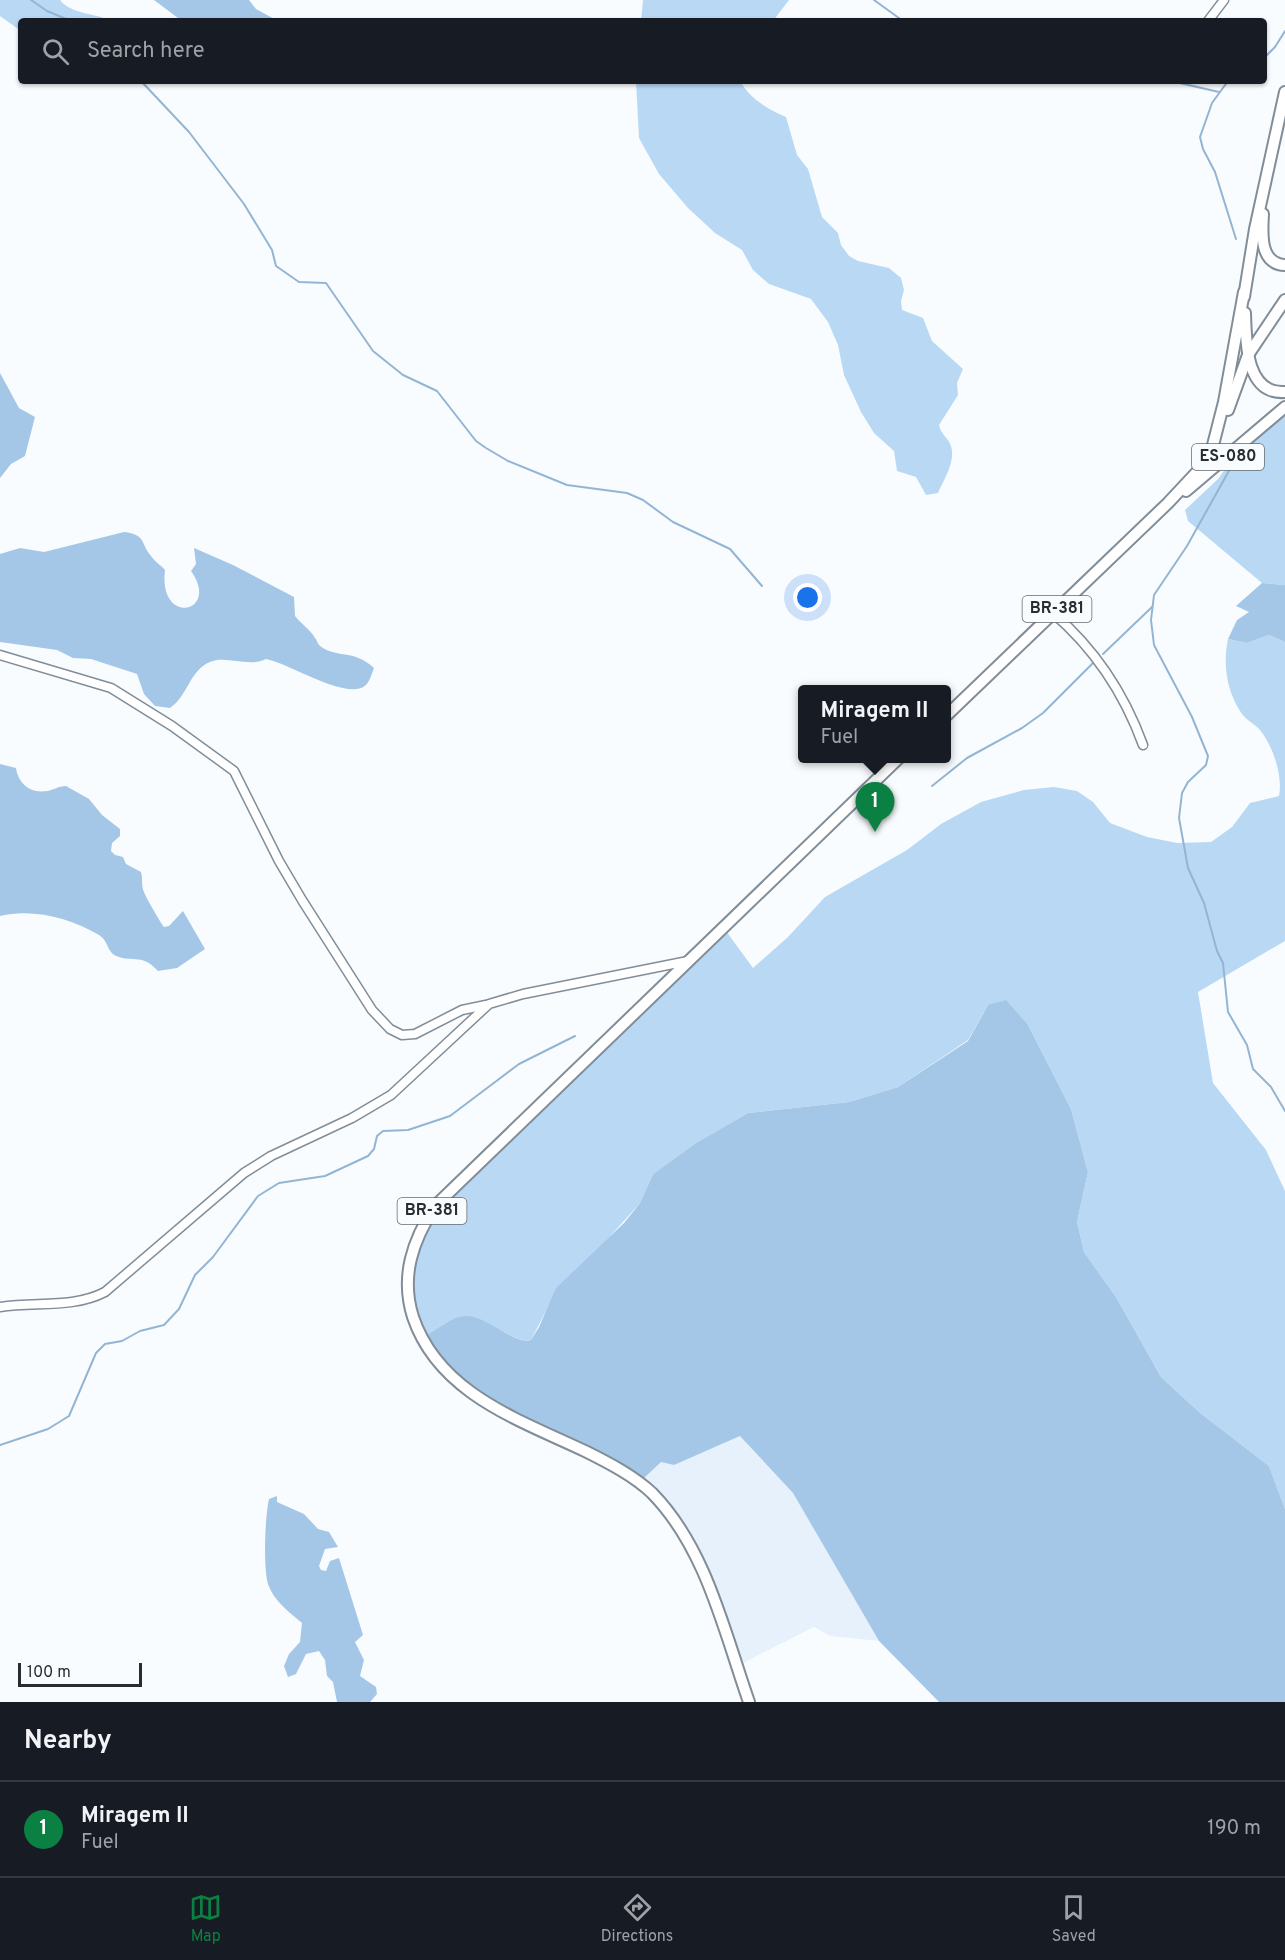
<!DOCTYPE html>
<style>
body{margin:0;font-family:Overpass,sans-serif;background:#20242c;color:#f1f3f6}
.scale{position:absolute;left:18px;bottom:15px;width:124px;box-sizing:border-box;padding-left:6px;border:3px solid #282d31;border-top:0;font-size:16px;line-height:21px;white-space:nowrap;color:#282d31;-webkit-text-stroke:4px #f9fcfe;paint-order:stroke}
.you{position:absolute;left:808px;top:598px;width:21px;height:21px;margin:-15px;border:4px solid #fff;border-radius:50%;background:#1a73e8;box-shadow:0 0 0 9px #1a73e833}
.badge{display:grid;place-items:center;width:39px;height:39px;border-radius:50%;background:#0b8043;color:#fff;font-size:20px;font-weight:700}
.pin{position:absolute;translate:-50% -50px;filter:drop-shadow(0 2px 3px #0008)}
.pin::after{content:'';position:absolute;top:32px;width:21px;height:18px;background:inherit;clip-path:polygon(0 0,100% 0,50% 100%)}
.popup{position:absolute;left:798px;top:685px;width:153px;height:78px;box-sizing:border-box;display:grid;place-content:center;border-radius:6px;background:#171b24;filter:drop-shadow(0 2px 4px #0005);font-size:20px;white-space:nowrap;color:#9ea1a6}
.popup b{font-size:22px;color:#f1f3f6}
.popup::after{content:'';position:absolute;left:50%;top:100%;margin-left:-12px;border:12px solid transparent;border-top-color:#171b24}
.list{margin:0;padding:0;list-style:none}
h2{display:flex;justify-content:space-between;align-items:center;height:78px;margin:0;padding:0 24px;font-size:26px}
h2 small{font-size:20px;font-weight:400;color:#9ea1a6}
.list li{display:grid;grid-template-columns:39px 1fr auto;gap:18px;align-items:center;box-sizing:border-box;height:96px;padding:0 24px;border-top:2px solid #363941}
.list b{display:block;font-size:22px;white-space:nowrap}
.list p{margin:0;font-size:20px;white-space:nowrap;color:#9ea1a6}
.list em{font-size:20px;font-style:normal;color:#9ea1a6}
.icon{flex:none;width:33px;height:33px;fill:none;stroke:currentColor;stroke-width:2;stroke-linecap:round;stroke-linejoin:round}
.map{position:relative;flex:none;width:1285px;height:1702px;overflow:hidden}
.search{position:absolute;background:#171b24;box-shadow:0 2px 4px #0004;left:18px;right:18px;top:18px;height:66px;display:flex;align-items:center;gap:15px;box-sizing:border-box;padding:0 21px;border-radius:6px;color:#9ea1a6;font-size:22px}
.sheet{height:174px;background:#171b24}
nav{display:flex;justify-content:space-around;align-items:center;box-sizing:border-box;height:84px;border-top:2px solid #363941;background:#171b24;font-size:16px;color:#9ea1a6}
nav a{display:grid;justify-items:center;gap:3px}
nav .on{color:#0b8043}
.map>svg:first-child{display:block}
.built{fill:#e6f1fc}
.green{fill:#b9d8f4}
.forest{fill:#a5c7e7}
.lines{fill:none;stroke-linecap:round;stroke-linejoin:round}
.stream{stroke:#93b5d4;stroke-width:2}
.minor-casing{stroke:#818d98;stroke-width:11}
.major-casing{stroke:#818d98;stroke-width:14}
.minor{stroke:#fff;stroke-width:8}
.major{stroke:#fff;stroke-width:10}
.labels{text-anchor:middle;dominant-baseline:central;stroke-width:5;stroke-linejoin:round;paint-order:stroke}
.shield{fill:#f9fcfe;stroke:#676b6e;stroke-width:1.5}
.shield-label{font-size:16px;font-weight:bold;fill:#282d31}
</style>
<div class="map">
<svg width="1285" height="1702" viewBox="0 0 1285 1702">
<rect width="100%" height="100%" fill="#f9fcfe"/>
<!-- built -->
<polygon class="built" points="740,1436 793,1493 879,1641 830,1636 814,1627 741,1664 705,1562 675,1511 642,1480 661,1462 674,1465"/>
<!-- green -->
<g class="green">
<path d="M0,0H60C70,14 96,13 111,21H21V31L0,16Z"/>
<polygon points="643,0 789,0 773,21 641,21"/>
<path d="M636,81H740C750,99 768,109 786,117L797,155L808,169L822,217L838,233L841,245L849,256L858,261L889,268L901,278L904,290L901,301L902,310L923,318L932,341L963,369L957,383L958,395L939,425C941,435 948,437 951,446C956,461 944,479 938,493L926,495L916,477L897,471L894,451L874,433L861,412L844,375L838,345L828,322L811,299L769,284L753,270L742,250L715,233L688,208L659,174L639,138Z"/>
<polygon points="1285,413 1285,585 1262,583 1188,521 1185,510 1218,479 1237,452"/>
<path d="M1269,635L1285,642V941L1198,992L1213,1083L1266,1150L1285,1191V1509L1269,1466L1199,1412L1161,1377L1116,1297L1084,1252L1077,1222L1088,1172L1071,1109L1028,1025L988,1005L968,1040L898,1087L849,1102L748,1113L696,1143L653,1174L640,1203L550,1303L531,1340C514,1345 477,1308 449,1321C440,1325 432,1332 424,1337C400,1281 410,1267 433,1214L726,931L753,968L788,937L825,897L907,850L941,824L981,802L1024,790L1054,787L1077,791L1093,802L1110,823L1147,837L1177,843L1211,842L1232,827L1250,803L1279,796C1283,776 1273,746 1260,730C1254,723 1244,719 1240,711C1226,689 1223,663 1228,639L1247,643Z"/>
</g>
<!-- forest -->
<g class="forest">
<polygon points="154,0 249,0 256,9 278,21 182,21"/>
<polygon points="0,373 19,408 35,417 25,456 11,464 0,478"/>
<path d="M124,532C147,535 140,543 151,556C155,562 161,565 165,570C158,627 221,613 191,571L196,564L194,548L233,565L294,597L295,616C301,624 310,629 315,638C318,642 317,643 320,646C338,659 354,649 374,668C372,673 370,681 366,685C348,702 289,663 266,659C248,668 227,655 210,662C189,671 188,696 170,708L155,706L144,694L137,674L91,659L73,658L57,650L0,642V554L20,548L44,552Z"/>
<polygon points="1262,583 1285,585 1285,642 1269,635 1247,643 1228,639 1237,620 1249,612 1236,606"/>
<path d="M0,764L16,768C18,783 30,794 47,791C54,790 58,786 66,786L89,799L102,815L120,829V836L112,843L111,851L115,855L123,857L126,864L141,872C143,879 141,886 144,892C145,896 162,925 164,927L169,926L183,911L205,949L177,968L158,971C142,953 134,963 116,956C107,952 108,940 99,935C71,918 32,908 0,916Z"/>
<path d="M1006,1000L1028,1025L1071,1109L1088,1172L1077,1222L1084,1252L1116,1297L1161,1377L1199,1412L1269,1466L1285,1509V1702H939L879,1641L793,1493L740,1436L674,1465L661,1462L642,1480L500,1406L458,1379L424,1337C437,1329 450,1317 466,1316C486,1315 514,1345 531,1340L539,1327L556,1288L624,1223L640,1203L653,1174L696,1143L748,1113L849,1102L898,1087L968,1041L988,1005Z"/>
<path d="M277,1496V1502L304,1514L318,1529L329,1532L338,1547L325,1549L319,1566L321,1570L326,1571L330,1561L339,1558L363,1635L355,1642L364,1660L360,1676L376,1687L377,1694L370,1702H337L333,1682L327,1676L325,1660L319,1651L306,1654L296,1674L288,1677L284,1666L289,1654L300,1642L302,1623C290,1613 273,1600 268,1584C263,1566 265,1517 269,1499Z"/>
</g>
<g class="lines">
<!-- stream -->
<g class="stream">
<polyline points="31,0 47,11 71,21"/>
<polyline points="874,0 903,21"/>
<polyline points="1264,58 1275,47 1285,31"/>
<polyline points="141,81 189,132 244,204 272,250 276,266 299,282 326,283 373,351 403,375 437,391 476,441 486,448 508,461 567,485 627,493 643,500 673,522 730,549 762,586"/>
<polyline points="1171,81 1219,92"/>
<polyline points="1228,81 1212,103 1200,137 1203,149 1215,172 1236,239"/>
<polyline points="1230,469 1187,546 1154,595 1151,620 1154,645 1192,717 1208,756 1206,765 1188,782 1182,793 1179,818 1188,868 1204,903 1217,951 1223,963 1228,1012 1247,1045 1253,1069 1271,1087 1285,1111"/>
<polyline points="1103,654 1152,607"/>
<polyline points="932,786 967,758 1022,728 1043,713 1093,663"/>
<polyline points="0,1445 48,1429 69,1416 96,1353 105,1344 122,1341 140,1331 164,1325 179,1309 195,1275 213,1257 258,1196 279,1183 325,1176 368,1156 374,1149 377,1136 383,1131 408,1130 450,1116 519,1064 575,1036"/>
</g>
<!-- minor casing -->
<g class="minor-casing">
<g id="minor">
<polyline points="1208,21 1224,0"/>
<path d="M1053,613C1095,649 1124,693 1143,745"/>
<polyline points="0,655 111,688 172,726 234,771 279,861 302,900 372,1010 390,1029 402,1035 415,1034 462,1010 486,1005"/>
<path d="M0,1307C35,1301 72,1309 105,1292L244,1173L271,1156L352,1118L391,1095L489,1004L523,994L688,961"/>
</g>
</g>
<!-- major casing -->
<g class="major-casing">
<g id="major">
<path d="M1263,214C1262,232 1259,264 1285,265"/>
<polyline points="1244,297 1255,229 1285,92"/>
<path d="M1245,313C1246,340 1245,395 1285,392"/>
<polyline points="1228,410 1248,355 1285,300"/>
<polyline points="1186,491 1285,407"/>
<polyline points="947,715 1168,503 1197,472 1212,449 1224,402 1244,292"/>
<path d="M749,1702C724,1631 706,1548 652,1493C634,1476 609,1463 587,1452C520,1420 439,1394 413,1317C400,1276 413,1240 435,1206L899,758"/>
</g>
</g>
<!-- minor -->
<use href="#minor" class="minor"/>
<!-- major -->
<use href="#major" class="major"/>
</g>
<g class="labels">
<!-- shield labels -->
<g class="shield">
<rect x="1192" y="444" width="72" height="26" rx="4.5"/>
<rect x="1022.5" y="596" width="69" height="26" rx="4.5"/>
<rect x="397.5" y="1198" width="69" height="26" rx="4.5"/>
</g>
<g class="shield-label">
<text x="1228" y="457">ES-080</text>
<text x="1057" y="609">BR-381</text>
<text x="432" y="1211">BR-381</text>
</g>
</g>
</svg>
<div class="scale">100 m</div>
<div class="you"></div>
<div class="pin badge" style="left:875px;top:832px">1</div>
<div class="popup"><b>Miragem II</b>Fuel</div>
<div class="search"><svg class="icon" aria-label="search" viewBox="0 0 24 24"><circle cx="10" cy="10" r="6"/><path d="M15 15l6 6"/></svg>Search here</div>
</div>
<section class="sheet">
<h2>Nearby<small></small></h2>
<ul class="list">
<li><span class="badge">1</span><div><b>Miragem II</b><p>Fuel</p></div><em>190 m</em></li>
</ul>
</section>
<nav>
<a class="on"><svg class="icon" aria-label="map" viewBox="0 0 24 24"><path d="M3 6l6-2 6 2 6-2v14l-6 2-6-2-6 2zM9 4v14M15 6v14"/></svg>Map</a>
<a><svg class="icon" aria-label="directions" viewBox="0 0 24 24"><path d="M12 3l9 9-9 9-9-9zM9 14v-3h6M13 9l2 2-2 2"/></svg>Directions</a>
<a><svg class="icon" aria-label="saved" viewBox="0 0 24 24"><path d="M7 4h10v16l-5-4-5 4z"/></svg>Saved</a>
</nav>
